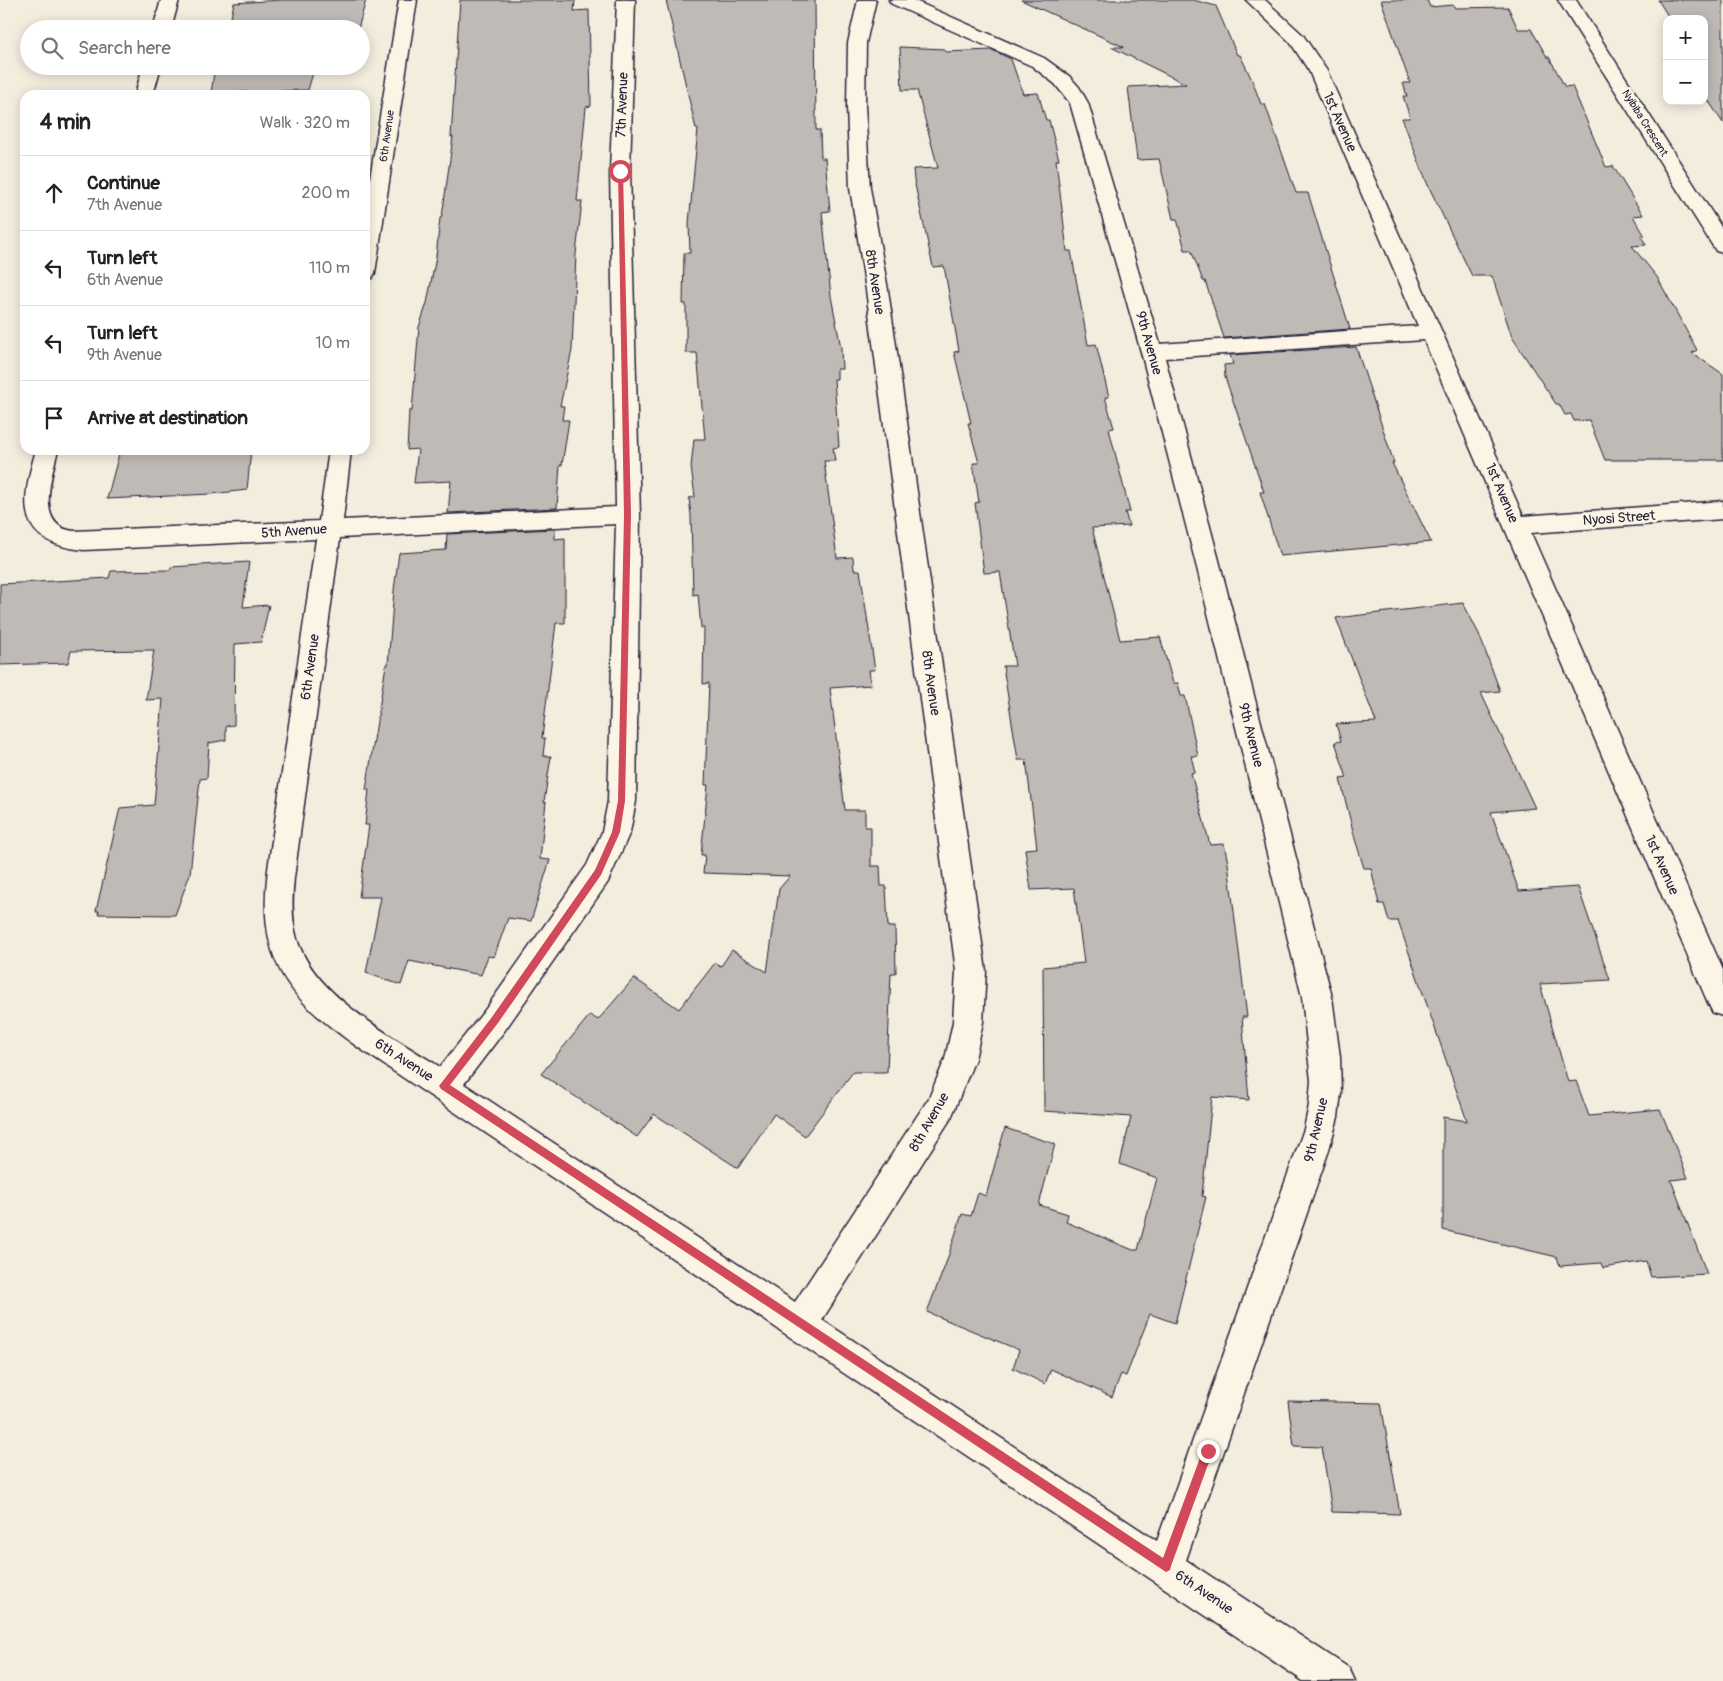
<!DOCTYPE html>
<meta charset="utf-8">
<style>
body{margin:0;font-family:Pangolin,sans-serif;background:#f6f6f6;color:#222}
.controls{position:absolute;right:15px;top:15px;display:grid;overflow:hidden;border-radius:10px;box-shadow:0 2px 12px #0003}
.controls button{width:45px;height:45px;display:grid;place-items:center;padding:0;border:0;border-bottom:1px solid #e0e0e0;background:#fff;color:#222;font:25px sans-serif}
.stop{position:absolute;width:15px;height:15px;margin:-11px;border:4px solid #d1495b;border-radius:50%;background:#fff}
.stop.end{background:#d1495b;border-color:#fff;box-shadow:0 1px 5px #0008}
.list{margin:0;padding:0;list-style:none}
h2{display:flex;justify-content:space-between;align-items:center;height:65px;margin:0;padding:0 20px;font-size:21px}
h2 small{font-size:16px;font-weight:400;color:#767676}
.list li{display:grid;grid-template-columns:32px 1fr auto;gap:15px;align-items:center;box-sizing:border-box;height:75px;padding:0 20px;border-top:1px solid #e0e0e0}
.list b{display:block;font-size:19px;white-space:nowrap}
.list p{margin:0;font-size:16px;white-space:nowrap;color:#767676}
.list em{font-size:16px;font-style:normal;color:#767676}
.icon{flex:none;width:28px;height:28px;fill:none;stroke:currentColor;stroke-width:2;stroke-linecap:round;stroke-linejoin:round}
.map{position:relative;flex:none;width:1723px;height:1681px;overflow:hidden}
.search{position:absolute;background:#fff;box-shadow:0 2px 12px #0003;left:20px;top:20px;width:350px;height:55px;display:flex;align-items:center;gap:12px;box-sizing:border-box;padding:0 18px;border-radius:28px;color:#767676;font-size:19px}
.panel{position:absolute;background:#fff;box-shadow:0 2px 12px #0003;left:20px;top:90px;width:350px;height:365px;border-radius:15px}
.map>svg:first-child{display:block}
.building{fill:#bfbab6;stroke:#22223b}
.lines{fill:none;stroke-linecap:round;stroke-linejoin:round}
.minor-casing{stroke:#22223b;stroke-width:3}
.minor{fill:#fcf5e5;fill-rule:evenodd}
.route{fill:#d1495b}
.labels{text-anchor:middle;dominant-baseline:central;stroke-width:5;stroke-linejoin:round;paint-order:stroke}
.far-street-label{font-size:11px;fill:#22223b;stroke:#fcf5e5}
.street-label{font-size:14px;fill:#22223b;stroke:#fcf5e5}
</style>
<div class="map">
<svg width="1723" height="1681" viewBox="0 0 1723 1681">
<rect width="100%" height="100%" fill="#f3edde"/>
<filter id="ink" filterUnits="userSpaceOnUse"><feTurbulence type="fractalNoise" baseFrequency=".02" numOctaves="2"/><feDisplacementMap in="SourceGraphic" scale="10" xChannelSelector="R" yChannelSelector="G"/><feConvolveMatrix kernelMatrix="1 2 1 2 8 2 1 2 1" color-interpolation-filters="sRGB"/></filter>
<g filter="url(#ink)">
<!-- building -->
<g class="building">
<polygon points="281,0 366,0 358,29 220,29 220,26 229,26 234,3"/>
<polygon points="460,0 575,0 574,11 589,10 591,106 586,107 577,201 582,201 576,254 572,350 560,406 564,406 562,420 569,420 562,465 560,465 557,508 448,513 451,481 414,483 418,449 407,450 409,411 412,411 419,327 427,303 436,257 440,218 442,217 453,137 451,137"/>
<polygon points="666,0 815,0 816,130 820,130 821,158 825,158 830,211 822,212 831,296 841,348 842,369 837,369 837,379 834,379 839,447 833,448 835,461 824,461 837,558 853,557 854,570 860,570 875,670 869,670 871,685 830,688 845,810 865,810 865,827 871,827 871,866 880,866 881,886 886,886 888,927 895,927 896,973 891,973 887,1072 853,1072 805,1136 774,1114 738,1168 654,1114 637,1137 541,1074 590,1015 598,1020 634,978 679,1009 715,963 721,966 732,950 767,972 779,889 790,876 703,873 705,855 701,855 708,785 705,785 709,683 703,684 704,628 701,628 698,594 693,595 691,515 689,498 695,497 691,467 694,439 705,439 697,353 686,353 686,304 683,304 684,253 690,253 689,223 698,129 696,129"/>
<polygon points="1021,0 1193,0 1216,6 1237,55 1240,55 1252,80 1261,104 1265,104 1296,193 1308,193 1350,329 1224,338 1205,281 1203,281 1191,250 1185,250 1177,219 1173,219 1159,159 1137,160 1128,87 1186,84 1111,47 1124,47"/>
<polygon points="1381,0 1427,0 1430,7 1453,5 1455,8 1508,7 1518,29 1531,29 1547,57 1549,57 1565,87 1572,86 1606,167 1613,166 1643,215 1633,216 1645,236 1641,236 1646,245 1632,246 1657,277 1697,350 1692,353 1723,374 1723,460 1605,460 1589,420 1574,421 1571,414 1565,415 1559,404 1556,404 1512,337 1492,276 1472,276 1427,183 1402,118 1410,118 1403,96 1407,96 1403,83 1410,83"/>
<polygon points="1658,0 1723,0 1723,123 1704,94 1704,19 1670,19"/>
<polygon points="900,47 945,49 945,52 992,50 1011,59 1023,94 1038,93 1046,120 1049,120 1059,160 1056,160 1067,251 1071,251 1088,345 1096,344 1109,397 1105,397 1114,428 1109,429 1130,512 1125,512 1129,526 1092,528 1120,640 1160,637 1173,683 1178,683 1181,696 1185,696 1198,756 1191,756 1195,772 1191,773 1210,845 1224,844 1228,863 1247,1017 1242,1017 1249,1100 1212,1097 1202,1196 1206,1197 1175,1323 1150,1314 1126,1376 1121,1374 1112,1397 1051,1369 1045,1384 1013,1368 1019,1350 927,1312 946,1263 962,1214 971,1216 978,1193 986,1196 1005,1128 1055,1144 1039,1205 1068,1214 1066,1222 1133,1250 1138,1250 1157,1178 1120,1164 1131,1117 1044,1111 1043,967 1084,963 1074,888 1031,890 1025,849 1037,848 1026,760 1018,760 1003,666 1015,666 1000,572 984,573 975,503 979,502 973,463 979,463 968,423 971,423 954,352 959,351 944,266 933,267 914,180 913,169 938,168 917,90 902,90"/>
<polygon points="215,66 315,66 308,90 211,93"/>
<polygon points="1356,347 1394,463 1392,463 1431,542 1280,556 1260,492 1264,492 1225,377 1224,365 1233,364 1230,355"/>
<polygon points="120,450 251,450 247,490 211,494 107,499"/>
<polygon points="555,529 555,539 565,538 565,623 556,623 542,738 545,738 543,756 551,756 544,802 546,802 540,859 550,860 531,921 508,918 494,957 488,956 481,975 409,961 401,985 366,973 381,897 359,897 369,825 365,825 369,790 366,790 386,665 388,665 394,590 399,553 446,550 447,534"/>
<polygon points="249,562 243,607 269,605 261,642 235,644 234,725 226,726 226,740 209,743 207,778 200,779 190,874 175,915 98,914 99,911 96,911 120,808 154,805 163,699 146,700 154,650 71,651 68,663 0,665 0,584 109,578 111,571 170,570 171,567"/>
<polygon points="1463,603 1479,634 1500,691 1481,693 1535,808 1491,812 1519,891 1578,887 1610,980 1540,984 1568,1082 1576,1081 1589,1116 1660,1109 1688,1178 1671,1180 1707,1274 1651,1277 1646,1261 1603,1268 1601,1263 1560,1266 1557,1257 1443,1230 1443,1117 1467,1121 1398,921 1389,921 1384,904 1379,904 1371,868 1364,868 1355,839 1340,779 1347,778 1335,742 1341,741 1336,724 1376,722 1336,618"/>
<polygon points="1288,1401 1381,1403 1400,1514 1332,1512 1322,1447 1294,1446"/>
</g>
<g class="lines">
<!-- minor casing -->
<g class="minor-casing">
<g id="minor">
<polygon points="161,0 179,0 171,29 153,29"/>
<polygon points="399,0 417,0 375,273 372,278 365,280 365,209"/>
<path d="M617,0H635L630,171L640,515L636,801L630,832L608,882L505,1030L464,1084L795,1302L929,1098L945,1059L953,1022L956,971L866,290L850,188L847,106L848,43L858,0H876L866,43L865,106L870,188L888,290L986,971L983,1022L975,1059L951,1118L822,1320L1157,1541L1304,1129L1309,1105L1311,1081L1302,997L1197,568L1141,352L1070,103L1055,84L1032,66L892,4L889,0H913L1044,58L1069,76L1079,87L1088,103L1160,344L1418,326L1309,71L1290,42L1246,0H1265L1303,35L1327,71L1523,516L1723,501V519L1531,533L1723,970V1016L1713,1013L1708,1003L1424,340L1165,358L1221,568L1332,997L1340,1057L1341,1093L1338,1117L1328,1153L1186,1560L1349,1668L1355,1681H1303L362,1050C285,996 255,960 269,862L316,539L84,550C16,543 20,505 36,450H58C52,475 34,527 74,531L319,521L329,450H351L343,520L616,507L610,171ZM616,524L608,801L602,832L587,865L485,1010L440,1067C392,1036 314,996 297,939C291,919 292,898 294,878L340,538Z"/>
<polygon points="1558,0 1576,0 1723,230 1723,253 1716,251"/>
<polygon points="143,66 161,66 153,95 135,95"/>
</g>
</g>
<!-- minor -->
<use href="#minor" class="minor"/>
</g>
</g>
<!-- route -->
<polygon class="route" points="620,169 623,171 631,515 625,801 620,832 601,875 498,1023 450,1085 1163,1558 1204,1447 1211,1447 1213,1451 1171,1566 1170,1570 1166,1572 441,1089 439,1086 492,1017 595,870 612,832 618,801 624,515 618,171"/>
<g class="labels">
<!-- far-street labels -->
<g class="far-street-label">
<text transform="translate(1645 123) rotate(58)">Nyibiba Crescent</text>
<text transform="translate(387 136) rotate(-82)">6th Avenue</text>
</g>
<!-- street labels -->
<g class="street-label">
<text transform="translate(622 105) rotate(-88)">7th Avenue</text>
<text transform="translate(1340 122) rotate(66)">1st Avenue</text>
<text transform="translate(875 282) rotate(81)">8th Avenue</text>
<text transform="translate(1149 343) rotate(74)">9th Avenue</text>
<text transform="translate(1502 493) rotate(67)">1st Avenue</text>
<text transform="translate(1619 518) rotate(-4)">Nyosi Street</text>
<text transform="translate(294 531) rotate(-4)">5th Avenue</text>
<text transform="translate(310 667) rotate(-82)">6th Avenue</text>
<text transform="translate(931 683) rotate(82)">8th Avenue</text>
<text transform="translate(1251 735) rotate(76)">9th Avenue</text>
<text transform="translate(1662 865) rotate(66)">1st Avenue</text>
<text transform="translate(404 1060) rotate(33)">6th Avenue</text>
<text transform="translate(929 1122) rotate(-60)">8th Avenue</text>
<text transform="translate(1316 1130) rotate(-77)">9th Avenue</text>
<text transform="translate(1204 1592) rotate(34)">6th Avenue</text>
</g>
</g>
</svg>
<div class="controls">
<button>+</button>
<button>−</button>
</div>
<div class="stop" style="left:620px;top:171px"></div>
<div class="stop end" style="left:1208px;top:1451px"></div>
<div class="search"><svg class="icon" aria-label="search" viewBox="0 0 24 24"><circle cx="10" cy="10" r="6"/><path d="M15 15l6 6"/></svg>Search here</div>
<section class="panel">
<h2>4 min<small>Walk · 320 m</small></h2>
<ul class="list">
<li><svg class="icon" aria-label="ahead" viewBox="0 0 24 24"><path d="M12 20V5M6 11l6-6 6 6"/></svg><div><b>Continue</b><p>7th Avenue</p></div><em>200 m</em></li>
<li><svg class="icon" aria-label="left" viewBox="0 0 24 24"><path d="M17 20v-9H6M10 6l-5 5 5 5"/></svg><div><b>Turn left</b><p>6th Avenue</p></div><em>110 m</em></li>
<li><svg class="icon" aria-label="left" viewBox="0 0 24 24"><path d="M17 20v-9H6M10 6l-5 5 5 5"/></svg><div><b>Turn left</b><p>9th Avenue</p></div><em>10 m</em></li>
<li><svg class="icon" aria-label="arrive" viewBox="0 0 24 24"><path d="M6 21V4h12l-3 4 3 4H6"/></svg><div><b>Arrive at destination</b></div></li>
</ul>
</section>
</div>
